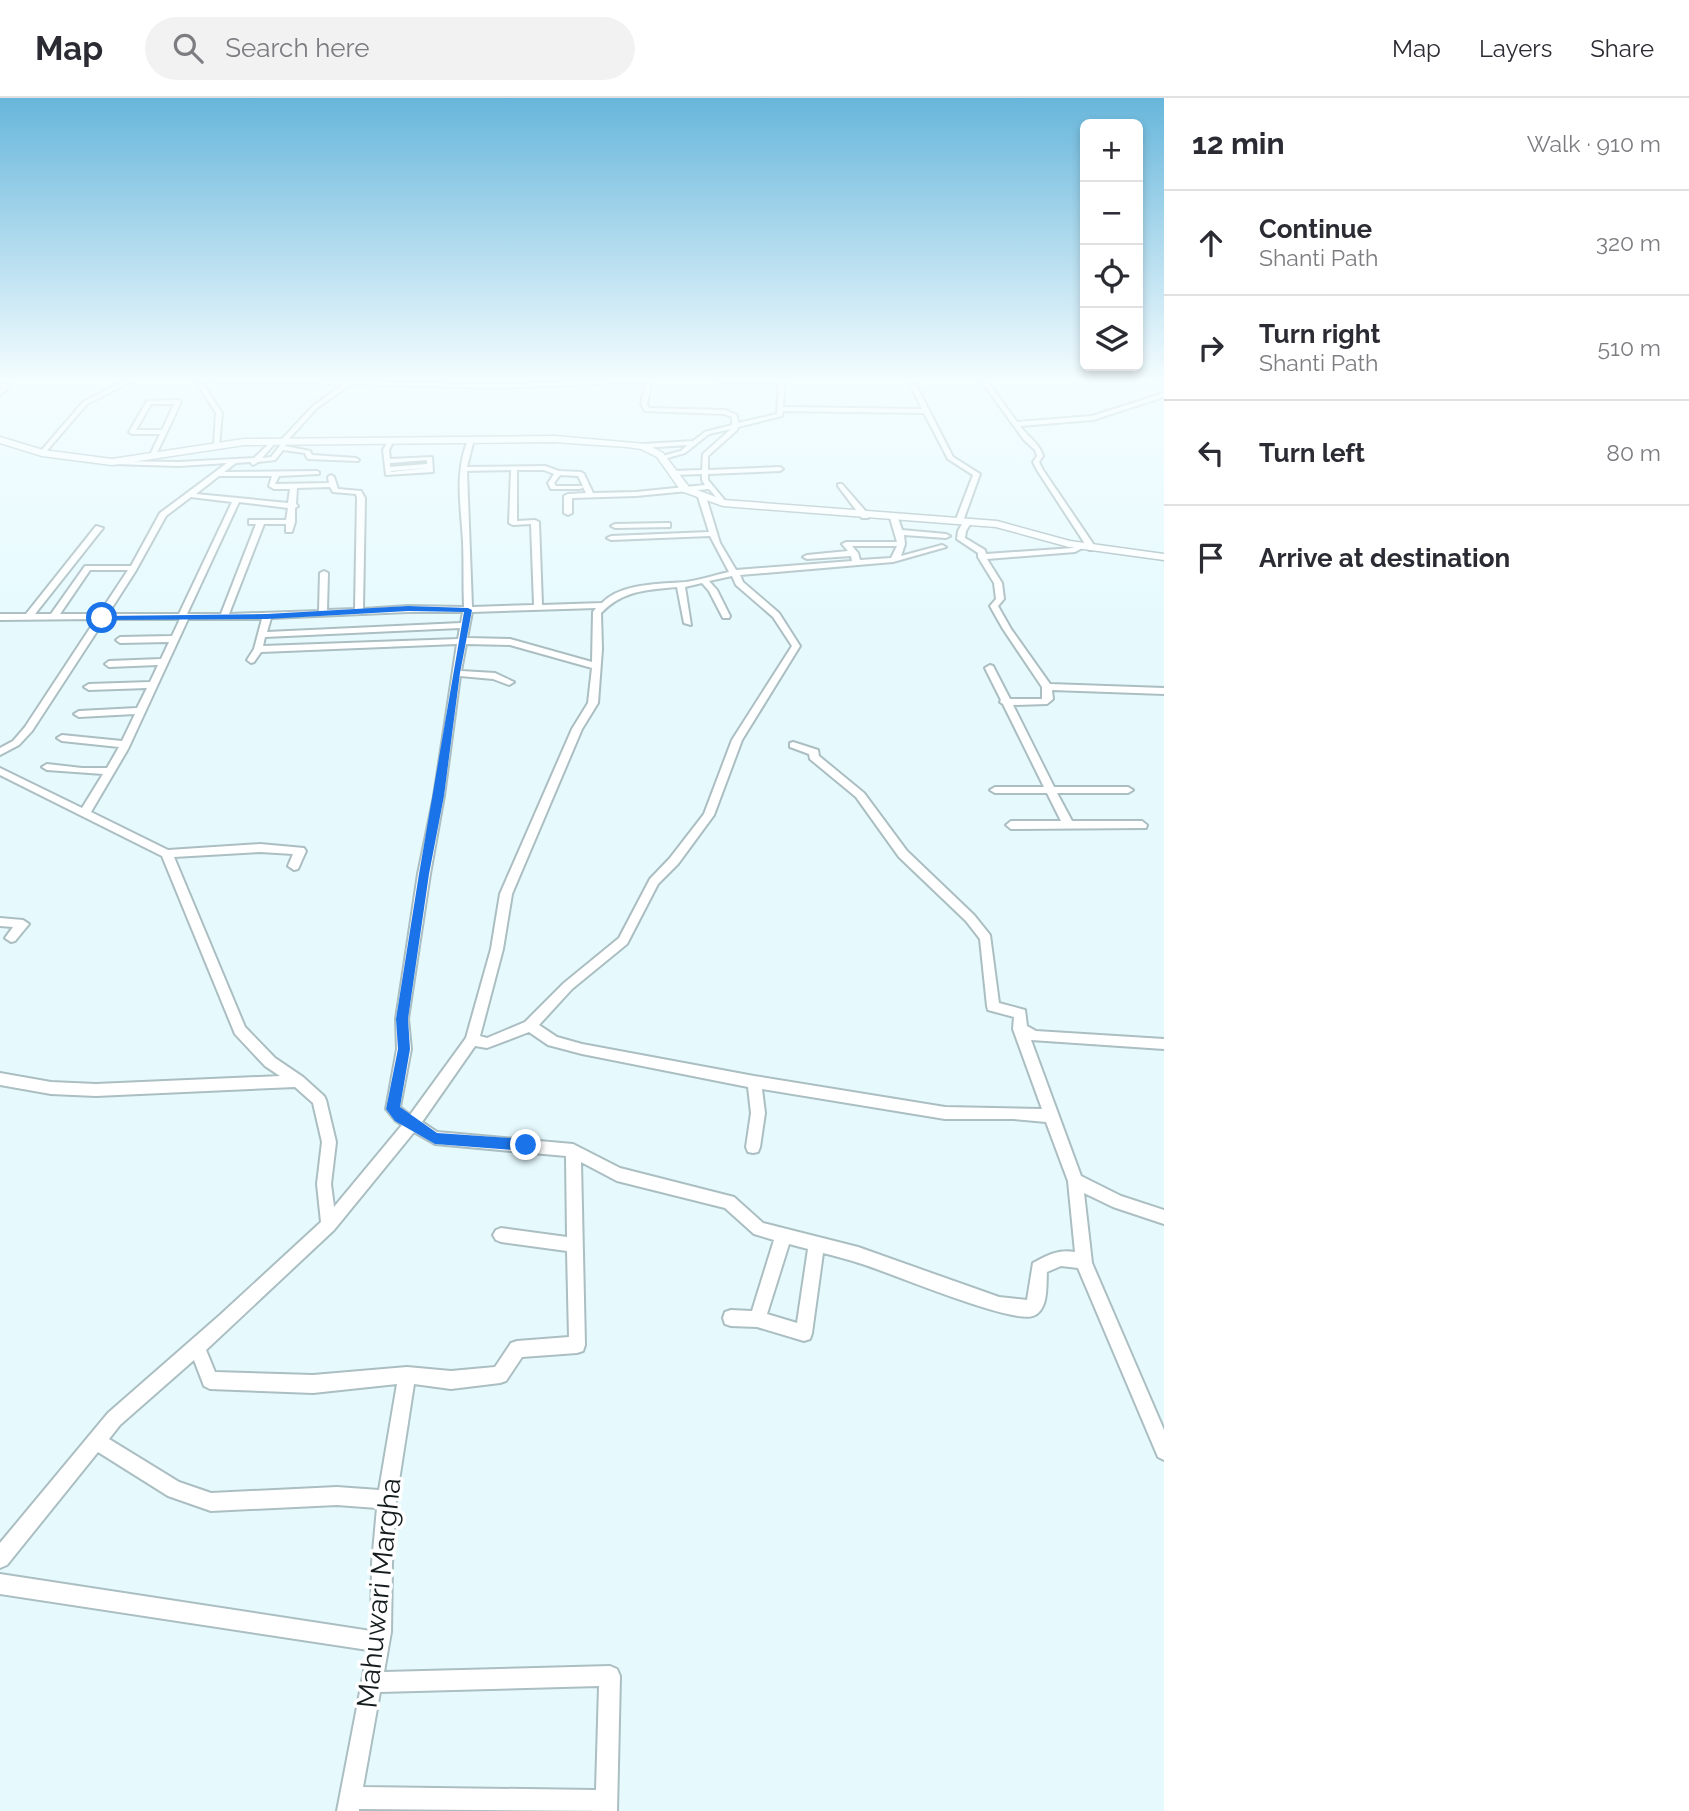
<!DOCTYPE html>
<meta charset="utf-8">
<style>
body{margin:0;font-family:Raleway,sans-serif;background:#f2f2f3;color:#2b2b33}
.controls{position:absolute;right:21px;top:21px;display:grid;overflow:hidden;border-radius:10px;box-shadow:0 4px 10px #0003}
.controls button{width:63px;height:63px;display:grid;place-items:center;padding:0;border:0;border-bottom:2px solid #e1e1e2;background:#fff;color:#2b2b33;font:35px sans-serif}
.stop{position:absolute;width:21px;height:21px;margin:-16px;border:5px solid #1a73e8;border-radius:50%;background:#fff}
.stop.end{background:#1a73e8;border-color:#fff;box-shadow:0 2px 7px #0008}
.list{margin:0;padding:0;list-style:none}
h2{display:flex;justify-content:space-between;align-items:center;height:91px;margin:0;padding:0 28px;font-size:30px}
h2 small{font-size:23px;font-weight:400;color:#7c7c81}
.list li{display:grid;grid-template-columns:46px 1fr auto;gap:21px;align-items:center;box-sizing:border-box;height:105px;padding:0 28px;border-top:2px solid #e1e1e2}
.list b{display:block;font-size:26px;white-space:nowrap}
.list p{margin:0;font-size:23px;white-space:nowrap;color:#7c7c81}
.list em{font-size:23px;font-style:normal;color:#7c7c81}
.icon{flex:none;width:38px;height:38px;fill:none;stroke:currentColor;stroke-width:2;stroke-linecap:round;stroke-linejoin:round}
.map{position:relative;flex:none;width:1164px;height:1713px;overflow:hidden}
header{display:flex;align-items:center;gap:42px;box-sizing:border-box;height:98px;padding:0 35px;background:#fff;border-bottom:2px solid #e1e1e2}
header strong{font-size:33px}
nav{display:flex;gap:38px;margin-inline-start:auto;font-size:24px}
.search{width:490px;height:63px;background:#f2f2f3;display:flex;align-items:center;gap:18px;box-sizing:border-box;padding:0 24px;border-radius:38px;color:#7c7c81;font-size:26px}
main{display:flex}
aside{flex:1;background:#fff}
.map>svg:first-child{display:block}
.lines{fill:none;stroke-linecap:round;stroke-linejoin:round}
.street-casing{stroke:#abbec2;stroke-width:4}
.secondary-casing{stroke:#abbec2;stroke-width:3}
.street{fill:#fff;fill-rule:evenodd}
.secondary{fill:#fff;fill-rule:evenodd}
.route{fill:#1a73e8}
.labels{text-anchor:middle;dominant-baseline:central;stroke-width:7;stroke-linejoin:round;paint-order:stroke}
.near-street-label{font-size:28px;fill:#151c1d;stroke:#fff}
</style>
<header>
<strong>Map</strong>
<div class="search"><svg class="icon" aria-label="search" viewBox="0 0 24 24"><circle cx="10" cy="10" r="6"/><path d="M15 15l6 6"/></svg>Search here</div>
<nav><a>Map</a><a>Layers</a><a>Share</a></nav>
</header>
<main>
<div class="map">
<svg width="1164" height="1713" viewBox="0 0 1164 1713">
<rect width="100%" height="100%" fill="#e6fafe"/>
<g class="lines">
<!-- street casing -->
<g class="street-casing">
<g id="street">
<polygon points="129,281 136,281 87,306 44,356 40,356 40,354 83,304"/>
<polygon points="194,281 200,281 222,315 219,348 214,347 216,315"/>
<path d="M208,281L497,286L652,281L647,306L649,310L725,312L737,317L738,325L777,316L779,284L720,283L717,281H785L783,309L922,311L908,282L913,281L953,359L980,376L962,426L955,424L973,377L948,361L924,315L783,313L782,318L738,329L737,332L708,358V372L780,369L783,371L780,373L708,376V382L727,405L723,407L709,391L636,398L572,400V415L568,417L564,415V398L568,396L586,395L583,389L580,391H551L548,385L554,376L544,372H517V423L535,422L539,424L542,507L602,505C621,485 661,486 686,484C700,482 715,477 729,474L710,438L611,442L607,440L611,438L709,434L698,399L702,397L706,399L720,445L736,472L852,463L851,458L807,461L803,459L807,457L848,453L842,446L846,444H897L890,420L894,418L898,420L902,432L946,436L950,438L946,440L904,437L905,446L901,458L942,447L946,449L893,464L740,477L743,484L779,515L800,548L742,642L714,717L678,766L658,786L627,846L572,891L539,927L557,939L582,946L754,978L945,1009L1042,1011L1013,931L1014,919L988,912L987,908L980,841L966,823L899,759L856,699L810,661L809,656L790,649V645L793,644L818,652L819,658L864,695L907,753L974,817L990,837L999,905L1025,912L1027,928L1036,933L1164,941V951L1031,942L1081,1078L1121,1098L1164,1112V1126L1113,1109L1084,1095L1092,1165L1164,1332V1362L1158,1359L1078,1170L1061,1168L1047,1174C1046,1187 1049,1212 1033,1218C1011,1226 889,1174 859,1165C847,1161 835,1158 823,1155L812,1235L810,1241L804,1243L757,1229L731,1228L725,1226L723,1220L725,1214L731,1212L752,1213L774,1142L754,1136L725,1110L617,1083L581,1064L585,1247L583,1253L577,1255L522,1259L506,1283L500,1285L451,1291L414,1286L396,1402L392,1465L391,1534L384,1574L610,1568L617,1571L620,1578L617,1713L359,1711V1713H337L368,1552L0,1496V1476L371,1533L372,1465L377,1410L337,1407L211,1413L168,1398L98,1354L7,1467L0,1470V1445L108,1315L220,1217L321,1124L317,1086L322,1044L313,1005L295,989L96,998L51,996L0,987V975L51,984L96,986L280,978L265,968L235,936L162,758L0,677V670L82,710L103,676L47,672L42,669L47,666L82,670H107L119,649L62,643L57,640L62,637L122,643L135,616L79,619L74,616L79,613L137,610L147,590L89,592L84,589L89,586L150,584L158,567L109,569L105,566L109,563L161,561L169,544L120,545L116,542L120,539L172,538L180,521H105L32,633L19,647L0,657V650L13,643L25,629L96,521L0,522V516H26L96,428L103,430L35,516H51L85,468H131L160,415L227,365L179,368L112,366L110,365V363L179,364L254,360L273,342L276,344L262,360L271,359L282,345L281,342L313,308L344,286L211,283ZM646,284L641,306L645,313L724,316L732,319V327L705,334L693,343L643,346L640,348L643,350L687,347L681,353L662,358V360L664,361L685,355L709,336L731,331L703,356L702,372L673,373L670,375L673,377L702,376V382L705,387L636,394L593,395L584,376L581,374L559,373L545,368L467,369L474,341L469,340C454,373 461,408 463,443C464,465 463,487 464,509L408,508L363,511L365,400L361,393L338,391L334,379L331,377L328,379L329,385L275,386L279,378L319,376V374L317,373L224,374L236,365L250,364L253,367L258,364L275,362L283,352L305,355L307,360L309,361L358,363L359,362L356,360L312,357L310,353L285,348L289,343L288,342L317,310L351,286L497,290ZM511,372L509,425L513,427L531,426L534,507L472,509L467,373ZM560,377L578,378L583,388H556L554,385ZM219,378H272L269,388L274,391H290L288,405L196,396ZM330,389L333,394L356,396L357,400L355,511L327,512L328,475L324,473L320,475L319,513L229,516L264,426H286V434H292L295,424V410L298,408L296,406L297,390ZM191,399L232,404L179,516H108L135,474L166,418ZM239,404L288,410L286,422H249V426H256L221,516H187ZM852,448H897L891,460L860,462L858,455ZM90,472H128L99,516H60ZM732,478L736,487L773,519L792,548L732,642L704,716L670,760L650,781L619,840L564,885L525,924L487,940L480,938L503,851L512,796L582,631L598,605L602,551L601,515C623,492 647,492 677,489L684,525L691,527L685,489L702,485L709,493L723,520H729L730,518L717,492L709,483ZM596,510L593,514L592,564L510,541L467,540L472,514ZM408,514H463L461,525L267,534L271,520ZM188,521H262L254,551L247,562L251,565L254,564L261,554L457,546L434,698L418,776L396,921L397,951L386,1011L395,1022L402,1027L334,1109L331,1086L336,1044L326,1002L324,998L303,979L275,960L245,929L174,759L260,754L293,756L288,768L294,772L298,771L306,753L304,750L260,746L168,752L91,714L128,651ZM460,530L458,541L263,548L265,539ZM466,546L510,547L592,570L588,605L572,631L500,796L491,851L466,940L410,1017L400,1009L411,951L408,921L430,776L444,698L460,578L493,581L509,587L514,584L495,575L461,573ZM529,934L548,947L582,956L748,989L751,1015L746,1049L748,1054L753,1055L758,1054L760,1049L765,1015L762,991L945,1021H1014L1046,1024L1068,1083L1075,1154C1059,1151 1047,1157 1033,1165L1027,1202L999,1199L858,1149L763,1125L734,1099L620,1070L573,1046L437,1034L422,1024L475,948L487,950ZM414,1034L435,1046L566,1058L567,1139L501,1130L496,1132L493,1137L496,1142L501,1144L567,1153L569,1239L517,1243L511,1245L495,1269L451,1273L407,1269L313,1277L215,1274L206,1252L334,1132ZM789,1146L808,1151L797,1225L767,1216ZM194,1262L204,1288L210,1291L313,1295L397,1286L379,1392L337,1389L211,1395L179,1384L109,1341L120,1327ZM599,1588L596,1692L363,1689L380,1594Z"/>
<path d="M980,281H986L1017,324L1092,318L1164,295V299L1093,322L1020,328C1027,338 1040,346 1043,358L1039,364L1043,372L1096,450L1095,452H1089L1037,372L1033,364L1037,358L1035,352L1024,342Z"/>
<polygon points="1156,281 1164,282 1164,286"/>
<polygon points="0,285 11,288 0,297 0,292 3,289 0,289"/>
<path d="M147,303L178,302L181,304L155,359L152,361L149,359L160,336H132L129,334ZM151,306H174L162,332H136Z"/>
<path d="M391,340L394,342L389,352L390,361L432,359L433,374L386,377L383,352L389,341ZM427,362V366L390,369V365ZM427,370L391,374V373Z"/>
<polygon points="838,386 842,386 868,416 868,420 862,420 838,388"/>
<polygon points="964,423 971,425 966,433 965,440 985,452 986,456 1073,450 1082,446 1086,448 1075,454 987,461 1002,485 1004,501 998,508 1011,531 1050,586 1164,590 1164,596 1052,592 1053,601 1047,606 1013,607 1054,689 1128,689 1133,692 1128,695 1057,695 1072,723 1142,723 1147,727 1146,730 1011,731 1006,727 1011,723 1061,723 1047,695 995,695 990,692 995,689 1044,689 1003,606 1000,604 1001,602 985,570 990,567 993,568 1010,601 1042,601 1042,589 1003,531 990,508 996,501 994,485 978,459 978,455 957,441 958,433"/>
<polygon points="667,425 670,425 670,429 615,430 611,428 615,426"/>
<polygon points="0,820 23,822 29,826 15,843 11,844 5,840 13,829 0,828"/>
</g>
</g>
<!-- secondary casing -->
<g class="secondary-casing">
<polygon id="secondary" points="554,338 646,346 663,355 689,389 724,402 997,423 1070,443 1164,456 1164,462 1069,449 996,429 723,408 681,393 657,359 641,351 627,349 554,344 244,347 112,367 42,358 0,345 0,339 43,352 112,361 244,341"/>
</g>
<!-- street -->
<use href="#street" class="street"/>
<!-- secondary -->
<use href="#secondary" class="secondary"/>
</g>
<!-- sky -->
<linearGradient id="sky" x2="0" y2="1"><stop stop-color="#67b6db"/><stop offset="0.54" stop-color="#f4fdff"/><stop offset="1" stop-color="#f4fdff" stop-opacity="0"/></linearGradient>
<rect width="1164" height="521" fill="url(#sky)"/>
<!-- route -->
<polygon class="route" points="408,508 468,510 472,512 460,575 444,698 429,776 408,921 410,951 400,1009 437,1035 526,1041 533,1047 526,1053 435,1046 395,1023 386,1011 398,951 396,921 419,776 464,514 408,513 267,521 102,522 98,520 102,518 267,516"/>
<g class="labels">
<!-- near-street labels -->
<g class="near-street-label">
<text transform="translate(379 1495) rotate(-84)">Mahuwari Margha</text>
</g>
</g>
</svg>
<div class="controls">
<button>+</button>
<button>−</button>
<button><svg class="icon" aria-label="locate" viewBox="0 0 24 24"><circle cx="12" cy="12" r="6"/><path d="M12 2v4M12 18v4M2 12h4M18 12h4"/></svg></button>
<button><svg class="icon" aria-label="layers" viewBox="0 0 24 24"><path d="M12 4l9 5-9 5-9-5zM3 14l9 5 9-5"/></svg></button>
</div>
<div class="stop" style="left:102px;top:520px"></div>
<div class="stop end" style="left:526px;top:1047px"></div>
</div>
<aside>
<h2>12 min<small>Walk · 910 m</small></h2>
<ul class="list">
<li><svg class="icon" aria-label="ahead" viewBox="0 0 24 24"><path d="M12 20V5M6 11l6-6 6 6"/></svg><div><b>Continue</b><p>Shanti Path</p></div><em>320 m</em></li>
<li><svg class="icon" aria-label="right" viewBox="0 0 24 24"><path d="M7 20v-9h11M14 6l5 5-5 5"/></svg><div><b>Turn right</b><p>Shanti Path</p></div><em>510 m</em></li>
<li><svg class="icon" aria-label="left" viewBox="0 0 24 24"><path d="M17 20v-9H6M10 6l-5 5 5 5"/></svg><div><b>Turn left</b></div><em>80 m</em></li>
<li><svg class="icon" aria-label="arrive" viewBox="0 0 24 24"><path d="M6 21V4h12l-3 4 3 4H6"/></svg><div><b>Arrive at destination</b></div></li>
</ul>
</aside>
</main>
